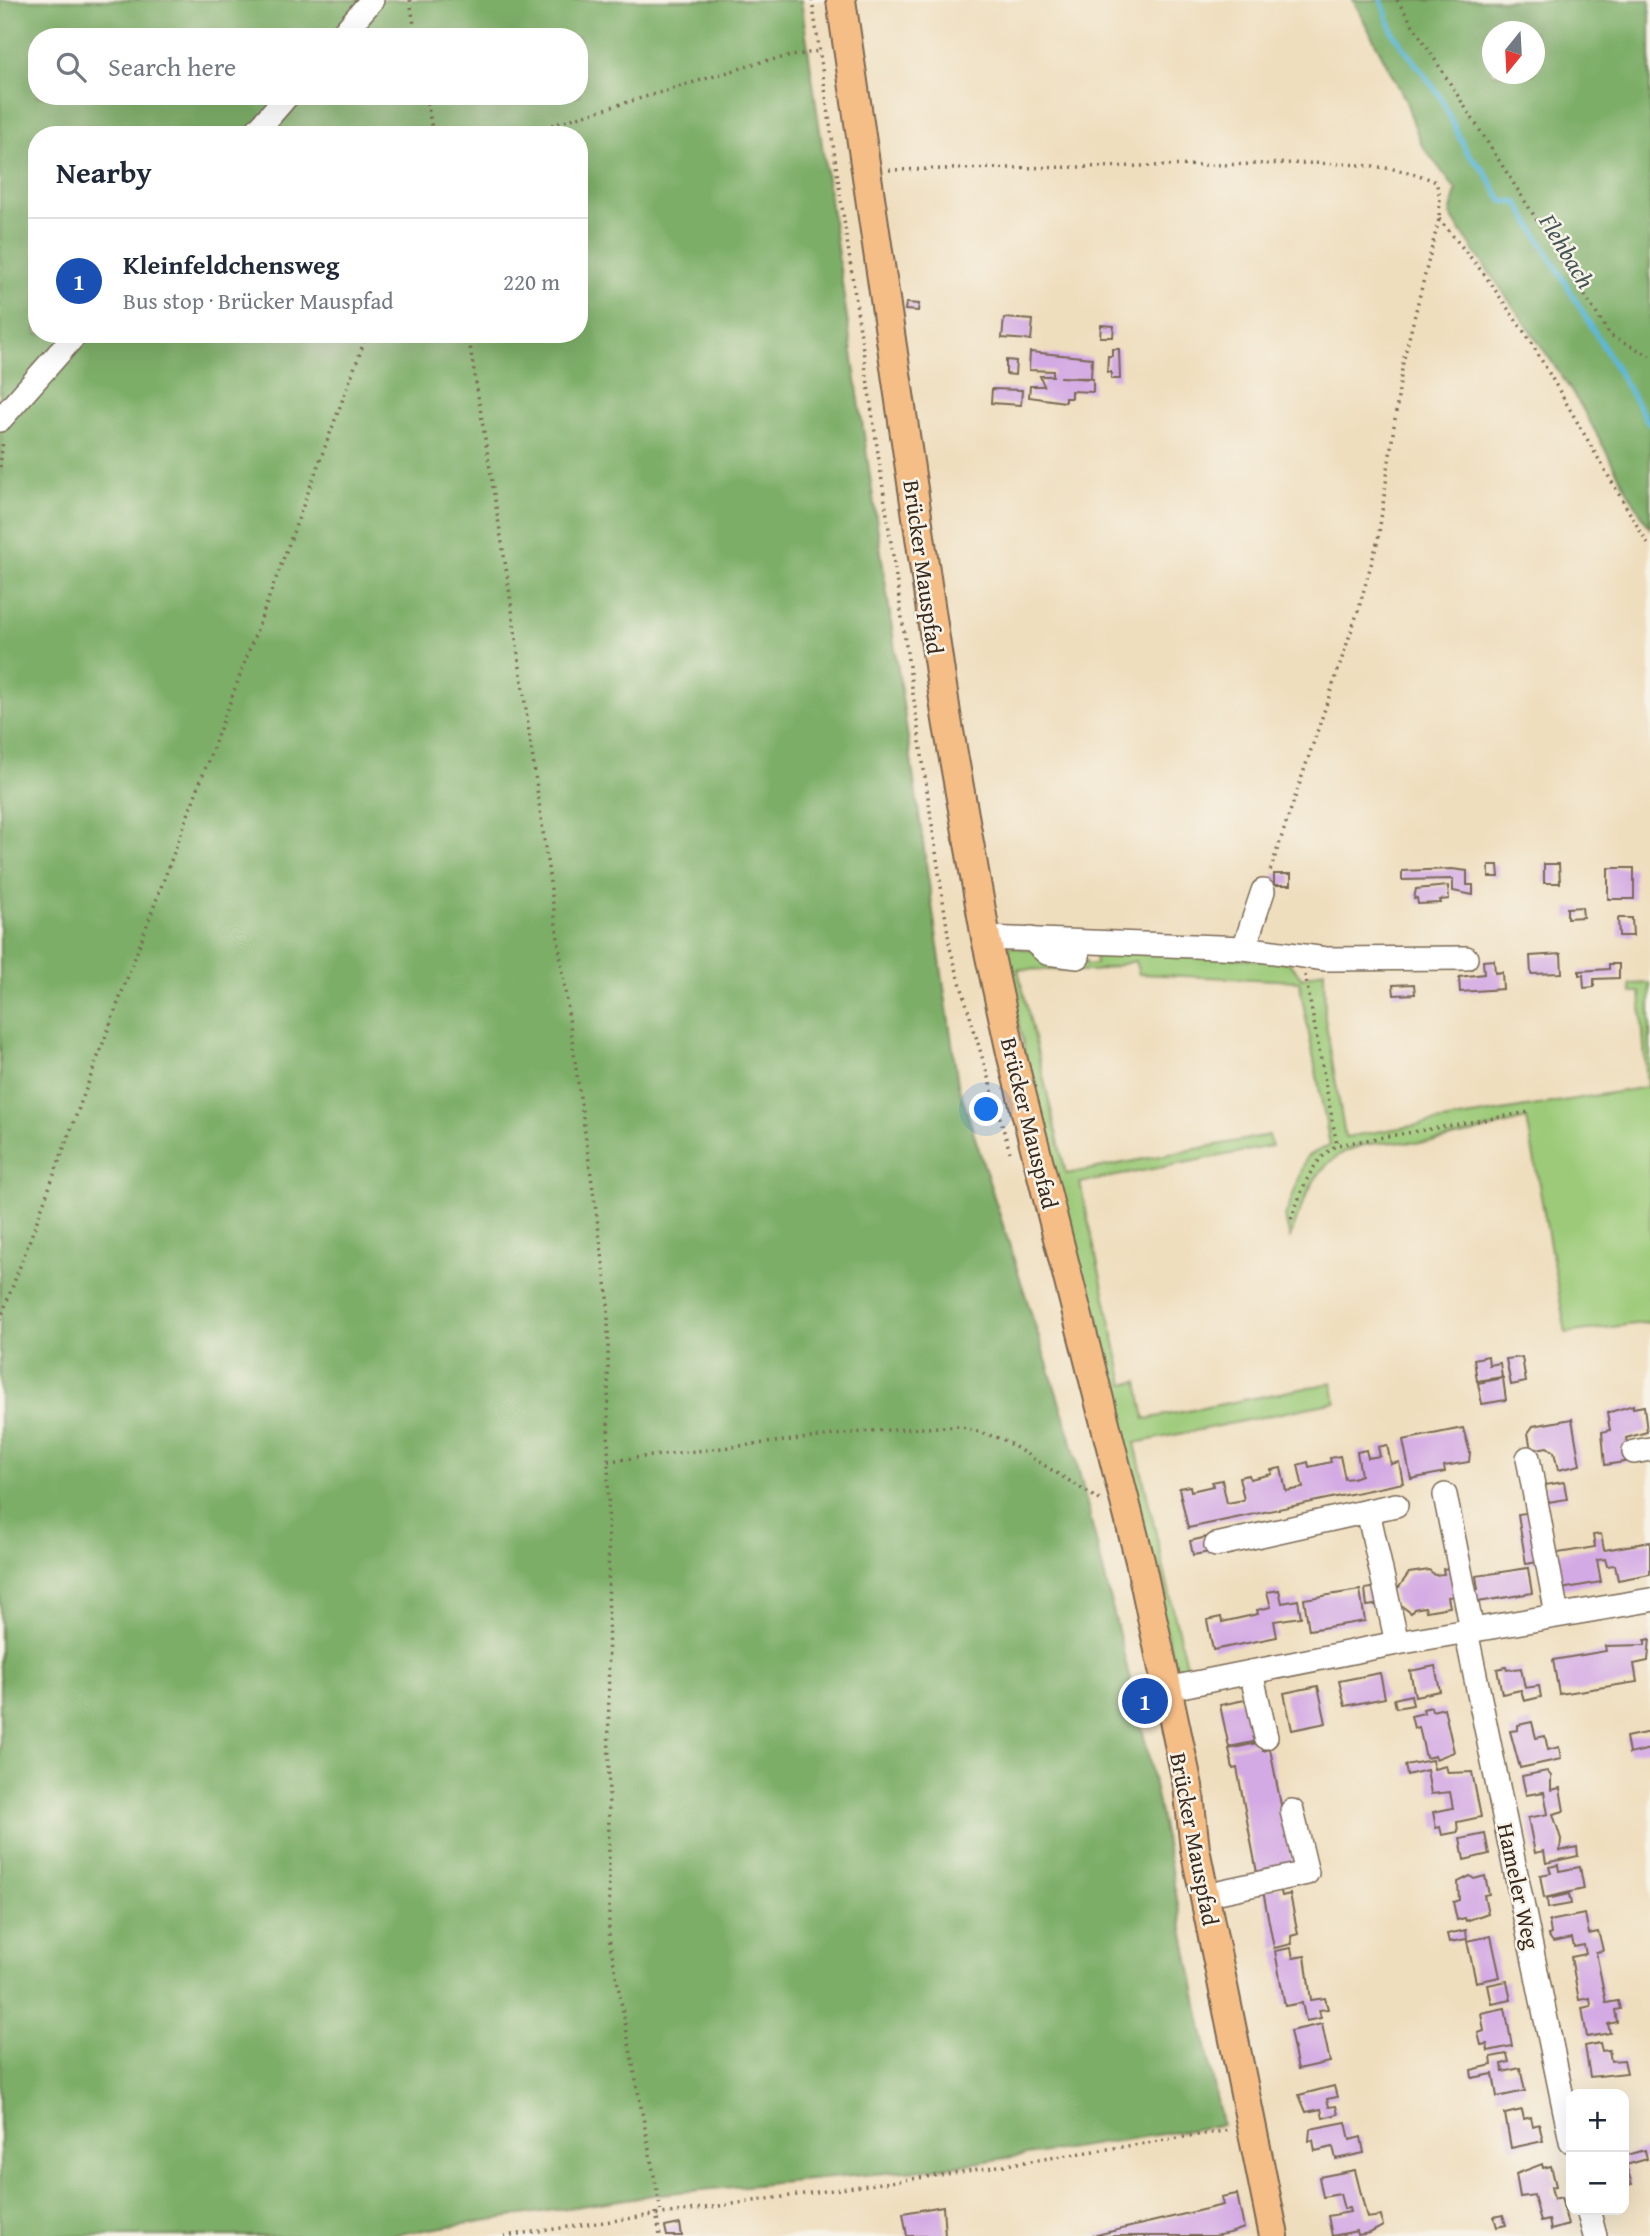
<!DOCTYPE html>
<meta charset="utf-8">
<style>
body{margin:0;font-family:"Gentium Book Plus",serif;background:#f2f2f3;color:#1f2937}
.controls{position:absolute;right:21px;bottom:21px;display:grid;overflow:hidden;border-radius:14px;box-shadow:0 7px 28px #0002}
.controls button{width:63px;height:63px;display:grid;place-items:center;padding:0;border:0;border-bottom:2px solid #e0e1e3;background:#fff;color:#1f2937;font:35px sans-serif}
.compass{position:absolute;left:1482px;top:21px;width:63px;height:63px;border-radius:50%;background:#fff;box-shadow:0 7px 28px #0002;rotate:198deg}
.you{position:absolute;left:987px;top:1110px;width:24px;height:24px;margin:-18px;border:5px solid #fff;border-radius:50%;background:#1a73e8;box-shadow:0 0 0 10px #1a73e833}
.badge{display:grid;place-items:center;width:46px;height:46px;border-radius:50%;background:#b5179e;color:#fff;font-size:23px;font-weight:700}
.pin{position:absolute;translate:-50% -50%;border:4px solid #fff;box-shadow:0 2px 7px #0006}
.list{margin:0;padding:0;list-style:none}
h2{display:flex;justify-content:space-between;align-items:center;height:91px;margin:0;padding:0 28px;font-size:30px}
h2 small{font-size:23px;font-weight:400;color:#747a83}
.list li{display:grid;grid-template-columns:46px 1fr auto;gap:21px;align-items:center;box-sizing:border-box;height:126px;padding:0 28px;border-top:2px solid #e0e1e3}
.list b{display:block;font-size:26px;white-space:nowrap}
.list p{margin:0;font-size:23px;white-space:nowrap;color:#747a83}
.list em{font-size:23px;font-style:normal;color:#747a83}
.icon{flex:none;width:38px;height:38px;fill:none;stroke:currentColor;stroke-width:2;stroke-linecap:round;stroke-linejoin:round}
.map{position:relative;flex:none;width:1650px;height:2236px;overflow:hidden}
.search{position:absolute;background:#fff;box-shadow:0 7px 28px #0002;left:28px;top:28px;width:560px;height:77px;display:flex;align-items:center;gap:18px;box-sizing:border-box;padding:0 24px;border-radius:28px;color:#747a83;font-size:26px}
.panel{position:absolute;background:#fff;box-shadow:0 7px 28px #0002;left:28px;top:126px;width:560px;height:217px;border-radius:28px}
.map>svg:first-child{display:block}
.green{fill:#9cca78;stroke:#6c7a4b;stroke-width:2}
.forest{fill:#7dae68;stroke:#5c6c43;stroke-width:2;fill-rule:evenodd}
.lines{fill:none;stroke-linecap:round;stroke-linejoin:round}
.stream{stroke:#5cb8da;stroke-width:5}
.building{fill:#d4aae4}
.minor-casing{stroke:#7a6956;stroke-width:26}
.major-casing{stroke:#7a6956;stroke-width:32}
.path{stroke:#7a6956;stroke-width:3.5;stroke-dasharray:2 5;stroke-linecap:butt}
.minor{stroke:#fff;stroke-width:23}
.major{stroke:#f6be87;stroke-width:28}
.labels{text-anchor:middle;dominant-baseline:central;stroke-width:5;stroke-linejoin:round;paint-order:stroke}
.street-label{font-size:23px;fill:#3b2a1e;stroke:#f7f3e8}
.water-label{font-size:24px;font-style:italic;fill:#455556;stroke:#f7f3e8}
</style>
<div class="map">
<svg width="1650" height="2236" viewBox="0 0 1650 2236">
<rect width="100%" height="100%" fill="#f7f3e8"/>
<filter id="ink" filterUnits="userSpaceOnUse"><feTurbulence type="fractalNoise" baseFrequency=".0143" numOctaves="2"/><feDisplacementMap in="SourceGraphic" scale="14" xChannelSelector="R" yChannelSelector="G"/><feConvolveMatrix kernelMatrix="1 2 1 2 8 2 1 2 1" color-interpolation-filters="sRGB"/></filter>
<filter id="wash" filterUnits="userSpaceOnUse"><feTurbulence type="fractalNoise" baseFrequency=".00686" numOctaves="4" result="noise"/><feDisplacementMap in="SourceGraphic" scale="28" xChannelSelector="R" yChannelSelector="G"/><feGaussianBlur stdDeviation="1.57" result="paint"/><feColorMatrix in="noise" values="0 0 0 0 0 0 0 0 0 0 0 0 0 0 0 0 0 1.4 0 .05"/><feComposite in="paint" operator="in"/></filter>
<g filter="url(#wash)">
<rect width="100%" height="100%" fill="#efdebe"/>
<!-- green -->
<path class="green" d="M1009,946L1086,961V965L1096,964L1095,953L1084,947L1288,962L1302,978L1324,970L1325,1018L1345,1137L1647,1087L1640,992H1631L1630,984L1650,983V1322L1566,1333L1527,1119C1496,1126 1464,1137 1432,1142C1415,1144 1396,1141 1378,1143C1319,1148 1307,1191 1290,1238L1285,1217L1307,1156L1330,1145L1299,981L1139,974L1135,961L1095,971L1018,969L1066,1174L1269,1135L1272,1146L1080,1183L1124,1384L1138,1382L1145,1419L1332,1383L1336,1402L1135,1443L1188,1674L1174,1663L1029,1071L1004,957Z"/>
<!-- forest -->
<g class="forest">
<path d="M0,0H801L958,1084L1070,1435L1147,1749L1222,2125L948,2167L659,2194L385,2236H0ZM37,37H579V96H37ZM37,135H579V334H37Z"/>
<path d="M1353,0H1650V528C1624,490 1606,448 1582,408C1541,341 1492,280 1450,215L1456,190L1421,144L1405,99ZM1492,32H1534V74H1492Z"/>
</g>
<g class="lines">
<!-- stream -->
<polyline class="stream" points="1381,0 1393,33 1440,96 1466,151 1485,172 1502,201 1518,203 1650,425"/>
</g>
<g id="blocks">
<!-- building -->
<g class="building">
<polygon points="906,303 919,304 918,311 905,310"/>
<polygon points="1004,318 1033,320 1031,340 1002,338"/>
<polygon points="1101,325 1114,326 1113,337 1100,337"/>
<polygon points="1112,349 1119,349 1120,379 1111,379 1111,372 1107,372 1108,356 1112,356"/>
<polygon points="1030,352 1092,358 1091,378 1060,377 1093,379 1093,392 1071,391 1071,398 1065,398 1065,402 1029,397 1030,386 1044,386 1040,376 1053,376 1053,371 1029,370"/>
<polygon points="1006,360 1016,361 1015,375 1006,374"/>
<polygon points="992,389 1022,390 1021,405 991,403"/>
<polygon points="1544,864 1559,864 1560,883 1544,883"/>
<polygon points="1489,865 1498,865 1499,877 1489,877"/>
<rect x="1608" y="868" width="26" height="31"/>
<polygon points="1452,869 1467,871 1467,885 1473,885 1473,895 1453,891 1453,879 1402,880 1402,871"/>
<rect x="1274" y="874" width="17" height="11"/>
<polygon points="1448,886 1449,899 1440,900 1441,903 1418,904 1417,898 1414,899 1416,889"/>
<polygon points="1582,907 1583,917 1567,918 1567,908"/>
<polygon points="1618,918 1632,918 1633,936 1619,936"/>
<polygon points="1561,954 1562,973 1531,974 1530,956"/>
<polygon points="1494,960 1495,973 1502,972 1503,989 1460,992 1459,977 1484,974 1483,961"/>
<polygon points="1609,964 1619,964 1619,978 1594,979 1594,987 1584,988 1583,975 1579,975 1579,971 1609,969"/>
<polygon points="1414,984 1415,994 1394,995 1393,985"/>
<polygon points="1488,1356 1489,1365 1500,1363 1502,1377 1477,1381 1474,1359"/>
<polygon points="1522,1357 1526,1382 1511,1385 1506,1359"/>
<polygon points="1503,1378 1506,1400 1482,1404 1478,1383"/>
<polygon points="1633,1405 1633,1408 1644,1406 1647,1432 1626,1438 1631,1461 1605,1465 1602,1432 1610,1430 1607,1413"/>
<polygon points="1572,1419 1580,1465 1558,1470 1554,1452 1547,1447 1531,1450 1528,1433 1533,1426"/>
<polygon points="1463,1428 1470,1452 1469,1462 1444,1466 1445,1472 1411,1479 1403,1440"/>
<polygon points="1387,1445 1391,1464 1399,1462 1403,1483 1188,1528 1179,1488 1190,1486 1191,1491 1213,1486 1212,1482 1222,1480 1227,1503 1244,1500 1239,1477 1249,1475 1250,1479 1272,1474 1271,1470 1281,1468 1286,1491 1303,1488 1298,1465 1308,1462 1309,1467 1331,1462 1330,1458 1340,1456 1345,1479 1353,1478 1361,1475 1357,1452 1366,1450 1368,1458 1380,1456 1378,1447"/>
<polygon points="1564,1482 1567,1499 1548,1502 1545,1485"/>
<polygon points="1533,1512 1543,1561 1526,1564 1518,1514"/>
<polygon points="1601,1534 1604,1550 1650,1542 1650,1574 1618,1580 1615,1565 1607,1566 1605,1559 1597,1560 1601,1582 1561,1589 1552,1554 1595,1547 1593,1535"/>
<polygon points="1207,1537 1210,1552 1193,1555 1190,1541"/>
<polygon points="1456,1567 1460,1595 1448,1597 1450,1607 1426,1611 1425,1607 1414,1609 1411,1613 1395,1601 1392,1588 1399,1587 1409,1573 1429,1570 1435,1575 1444,1574 1443,1569"/>
<polygon points="1528,1568 1532,1593 1472,1603 1470,1590 1478,1589 1476,1576"/>
<polygon points="1378,1587 1382,1604 1367,1606 1365,1589"/>
<polygon points="1279,1590 1282,1603 1298,1600 1301,1617 1274,1621 1277,1637 1213,1650 1207,1620 1221,1617 1222,1622 1258,1614 1257,1610 1271,1607 1267,1592"/>
<polygon points="1360,1590 1365,1621 1309,1630 1304,1599"/>
<polygon points="1650,1639 1648,1661 1634,1664 1637,1682 1559,1694 1553,1660 1606,1651 1605,1646 1645,1645 1645,1640"/>
<polygon points="1435,1666 1440,1691 1415,1696 1410,1671"/>
<polygon points="1506,1667 1507,1670 1521,1668 1525,1688 1539,1686 1541,1697 1524,1701 1521,1690 1502,1694 1497,1669"/>
<polygon points="1380,1673 1385,1698 1345,1706 1339,1681"/>
<polygon points="1318,1686 1326,1723 1292,1730 1284,1693"/>
<polygon points="1411,1695 1413,1705 1396,1708 1394,1699"/>
<polygon points="1250,1699 1258,1741 1229,1747 1220,1705"/>
<polygon points="1431,1707 1432,1711 1444,1708 1454,1752 1436,1759 1435,1756 1426,1758 1419,1727 1414,1728 1411,1716 1424,1713 1423,1709"/>
<polygon points="1532,1722 1536,1738 1545,1736 1548,1750 1559,1747 1561,1759 1520,1768 1510,1731 1518,1730 1518,1725"/>
<polygon points="1650,1732 1650,1749 1629,1754 1626,1737"/>
<polygon points="1262,1742 1263,1751 1270,1749 1294,1871 1258,1878 1237,1768 1233,1769 1229,1749"/>
<polygon points="1432,1760 1434,1769 1446,1766 1448,1773 1472,1772 1481,1817 1457,1822 1458,1832 1442,1835 1440,1827 1436,1828 1433,1812 1453,1808 1450,1792 1431,1794 1427,1770 1407,1775 1405,1765"/>
<polygon points="1547,1771 1551,1776 1551,1790 1560,1788 1564,1811 1553,1814 1561,1839 1560,1851 1577,1847 1578,1856 1546,1863 1544,1851 1535,1853 1528,1818 1548,1814 1544,1792 1526,1795 1522,1776"/>
<polygon points="1485,1834 1489,1854 1464,1860 1460,1839"/>
<polygon points="1558,1865 1559,1871 1580,1867 1584,1889 1544,1898 1540,1875 1551,1873 1549,1867"/>
<polygon points="1470,1876 1474,1879 1485,1876 1489,1894 1484,1895 1488,1913 1466,1921 1465,1918 1457,1920 1453,1902 1459,1900 1458,1882"/>
<polygon points="1280,1887 1282,1896 1290,1894 1298,1934 1291,1936 1292,1944 1274,1948 1263,1891"/>
<polygon points="1569,1894 1571,1904 1548,1908 1547,1899"/>
<polygon points="1585,1914 1589,1934 1598,1932 1601,1942 1603,1951 1596,1952 1606,2003 1618,2001 1620,2009 1615,2010 1617,2022 1608,2024 1610,2033 1587,2037 1582,2008 1591,2006 1590,1998 1579,2000 1571,1957 1586,1954 1584,1945 1574,1947 1572,1938 1553,1942 1548,1935 1551,1934 1549,1921"/>
<polygon points="1466,1930 1467,1939 1449,1942 1447,1934"/>
<polygon points="1491,1936 1500,1977 1476,1982 1467,1941"/>
<polygon points="1291,1948 1293,1958 1305,1956 1311,2000 1325,1998 1328,2009 1319,2010 1321,2018 1306,2021 1302,2003 1285,2006 1275,1951"/>
<polygon points="1507,1981 1511,2000 1492,2004 1488,1985"/>
<polygon points="1505,2008 1512,2046 1488,2051 1487,2044 1481,2045 1478,2033 1484,2031 1481,2013"/>
<polygon points="1322,2024 1330,2062 1298,2069 1290,2031"/>
<polygon points="1600,2043 1602,2051 1609,2050 1611,2061 1624,2060 1627,2073 1590,2077 1585,2046"/>
<polygon points="1507,2054 1509,2062 1502,2064 1503,2072 1520,2068 1525,2091 1497,2097 1493,2074 1472,2078 1471,2070 1492,2065 1491,2057"/>
<polygon points="1334,2086 1337,2097 1327,2099 1329,2107 1336,2106 1338,2114 1323,2118 1321,2109 1306,2112 1299,2095"/>
<polygon points="1522,2110 1524,2119 1531,2117 1533,2126 1539,2124 1543,2141 1511,2148 1505,2114"/>
<polygon points="1346,2122 1350,2140 1361,2137 1364,2153 1336,2159 1333,2147 1315,2151 1313,2140 1309,2141 1310,2129"/>
<polygon points="1645,2150 1647,2159 1626,2165 1632,2184 1624,2186 1624,2156"/>
<polygon points="1542,2164 1543,2168 1551,2166 1556,2186 1551,2187 1554,2199 1561,2197 1568,2225 1551,2230 1549,2220 1541,2222 1534,2195 1520,2197 1516,2174"/>
<polygon points="1355,2170 1367,2218 1381,2216 1383,2226 1370,2233 1358,2235 1357,2231 1332,2236 1328,2216 1350,2212 1349,2208 1344,2209 1340,2194 1323,2197 1319,2177"/>
<polygon points="1237,2194 1244,2228 1230,2233 1214,2236 1092,2236 1223,2205 1221,2197"/>
<polygon points="943,2206 945,2236 907,2236 903,2213"/>
<polygon points="1503,2215 1506,2225 1497,2227 1494,2217"/>
<polygon points="680,2224 682,2236 667,2236 665,2227"/>
</g>
</g>
</g>
<g filter="url(#ink)">
<use href="#blocks" fill-opacity="0" stroke="#7a6956" stroke-width="2"/>
<g class="lines">
<!-- minor casing -->
<g class="minor-casing">
<g id="minor">
<polyline points="340,37 372,0"/>
<polyline points="253,135 287,96"/>
<polyline points="0,420 76,334"/>
<polyline points="986,938 1244,948 1326,959 1466,958"/>
<polyline points="1031,939 1047,953 1078,957"/>
<polyline points="1244,948 1263,891"/>
<polyline points="1634,1452 1650,1449"/>
<polyline points="1528,1458 1557,1615"/>
<polyline points="1445,1495 1472,1630"/>
<polyline points="1368,1511 1396,1505"/>
<polyline points="1216,1545 1368,1511 1397,1643"/>
<polyline points="1466,1631 1571,2141"/>
<polyline points="1251,1672 1266,1737"/>
<polyline points="1166,1689 1397,1643 1650,1600"/>
<polyline points="1205,1895 1307,1873 1292,1811"/>
<polyline points="1588,2210 1595,2236"/>
</g>
</g>
<!-- major casing -->
<g class="major-casing">
<polyline id="major" points="841,0 947,720 986,938 1012,1057 1140,1561 1188,1786 1195,1849 1274,2236"/>
</g>
<!-- path -->
<g class="path">
<polyline points="410,0 416,37"/>
<polyline points="812,0 950,948 1010,1152"/>
<polyline points="1397,0 1610,335 1650,356"/>
<polyline points="426,96 433,135"/>
<polyline points="518,135 765,61 819,51"/>
<path d="M889,170C994,168 1099,167 1204,165C1266,165 1383,155 1436,182L1440,197L1439,219L1403,362L1378,540L1358,611L1269,874"/>
<polyline points="1439,219 1484,274 1531,342 1650,548"/>
<polyline points="468,334 507,574 608,1297 609,1938 661,2212"/>
<polyline points="0,467 3,439"/>
<polyline points="1305,975 1337,1145 1529,1112"/>
<path d="M1291,1219C1303,1189 1309,1163 1337,1145"/>
<polyline points="0,1320 367,334"/>
<polyline points="608,1461 871,1431 959,1426 1002,1439 1100,1500"/>
<polyline points="656,2212 660,2236"/>
<polyline points="504,2236 947,2174 1230,2130"/>
</g>
<!-- minor -->
<use href="#minor" class="minor"/>
<!-- major -->
<use href="#major" class="major"/>
</g>
</g>
<g class="labels">
<!-- street labels -->
<g class="street-label">
<text transform="translate(924 567) rotate(82)">Brücker Mauspfad</text>
<text transform="translate(1030 1123) rotate(76)">Brücker Mauspfad</text>
<text transform="translate(1195 1839) rotate(79)">Brücker Mauspfad</text>
<text transform="translate(1519 1886) rotate(78)">Hameler Weg</text>
</g>
<!-- water labels -->
<g class="water-label">
<text transform="translate(1567 251) rotate(59)">Flehbach</text>
</g>
</g>
</svg>
<div class="controls">
<button>+</button>
<button>−</button>
</div>
<svg class="compass" viewBox="-18 -18 36 36"><path d="M0-13l5 13h-10z" fill="#e53935"/><path d="M0 13l5-13h-10z" fill="#747a83"/></svg>
<div class="you"></div>
<div class="pin badge" style="left:1145px;top:1701px;background:#1a4fb4">1</div>
<div class="search"><svg class="icon" aria-label="search" viewBox="0 0 24 24"><circle cx="10" cy="10" r="6"/><path d="M15 15l6 6"/></svg>Search here</div>
<section class="panel">
<h2>Nearby<small></small></h2>
<ul class="list">
<li><span class="badge" style="background:#1a4fb4">1</span><div><b>Kleinfeldchensweg</b><p>Bus stop · Brücker Mauspfad</p></div><em>220 m</em></li>
</ul>
</section>
</div>
